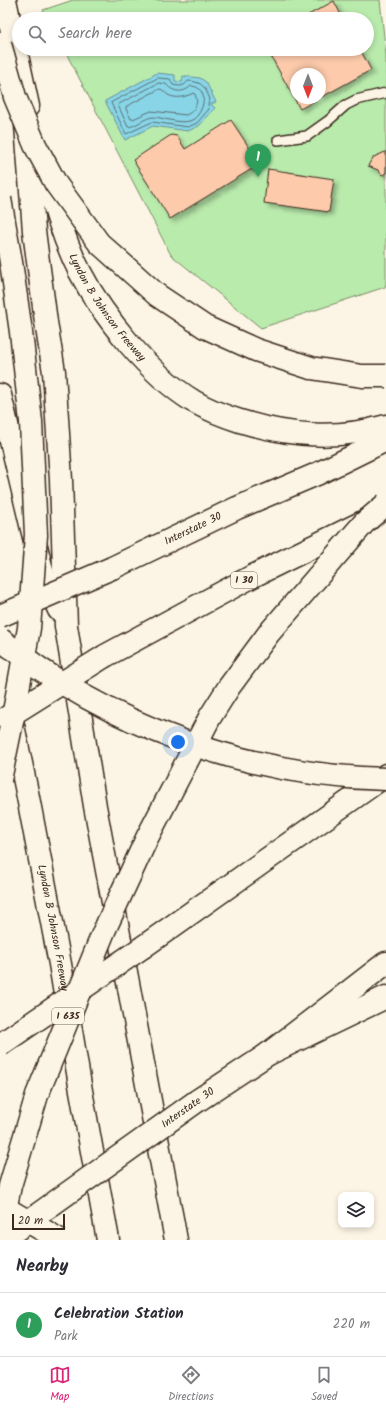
<!DOCTYPE html>
<style>
body{margin:0;font-family:Kalam,sans-serif;background:#f2f2f3;color:#2b2b33}
.controls{position:absolute;right:12px;bottom:12px;display:grid;overflow:hidden;border-radius:8px;box-shadow:0 2px 6px #0003}
.controls button{width:36px;height:36px;display:grid;place-items:center;padding:0;border:0;border-bottom:1px solid #e1e1e2;background:#fff;color:#2b2b33;font:20px sans-serif}
.compass{position:absolute;left:290px;top:68px;width:36px;height:36px;border-radius:50%;background:#fff;box-shadow:0 2px 6px #0003;rotate:180deg}
.scale{position:absolute;left:12px;bottom:10px;width:53px;box-sizing:border-box;padding-left:4px;border:2px solid #3b2a1e;border-top:0;font-size:11px;line-height:14px;white-space:nowrap;color:#3b2a1e;-webkit-text-stroke:3px #fcf5e5;paint-order:stroke}
.you{position:absolute;left:178px;top:742px;width:14px;height:14px;margin:-10px;border:3px solid #fff;border-radius:50%;background:#1a73e8;box-shadow:0 0 0 6px #1a73e833}
.badge{display:grid;place-items:center;width:26px;height:26px;border-radius:50%;background:#db2777;color:#fff;font-size:13px;font-weight:700}
.pin{position:absolute;translate:-50% -33px;filter:drop-shadow(0 1px 2px #0008)}
.pin::after{content:'';position:absolute;top:21px;width:14px;height:12px;background:inherit;clip-path:polygon(0 0,100% 0,50% 100%)}
.list{margin:0;padding:0;list-style:none}
h2{display:flex;justify-content:space-between;align-items:center;height:52px;margin:0;padding:0 16px;font-size:17px}
h2 small{font-size:13px;font-weight:400;color:#7c7c81}
.list li{display:grid;grid-template-columns:26px 1fr auto;gap:12px;align-items:center;box-sizing:border-box;height:64px;padding:0 16px;border-top:1px solid #e1e1e2}
.list b{display:block;font-size:15px;white-space:nowrap}
.list p{margin:0;font-size:13px;white-space:nowrap;color:#7c7c81}
.list em{font-size:13px;font-style:normal;color:#7c7c81}
.icon{flex:none;width:22px;height:22px;fill:none;stroke:currentColor;stroke-width:2;stroke-linecap:round;stroke-linejoin:round}
.map{position:relative;flex:none;width:386px;height:1240px;overflow:hidden}
.search{position:absolute;background:#fff;box-shadow:0 2px 6px #0003;left:12px;right:12px;top:12px;height:44px;display:flex;align-items:center;gap:10px;box-sizing:border-box;padding:0 14px;border-radius:22px;color:#7c7c81;font-size:15px}
.sheet{height:116px;background:#fff}
nav{display:flex;justify-content:space-around;align-items:center;box-sizing:border-box;height:56px;border-top:1px solid #e1e1e2;background:#fff;font-size:11px;color:#7c7c81}
nav a{display:grid;justify-items:center;gap:2px}
nav .on{color:#db2777}
.map>svg:first-child{display:block}
.green{fill:#b9ebac;stroke:#7a8a65;fill-rule:evenodd}
.water{fill:#88d5e8;stroke:#699197}
.lines{fill:none;stroke-linecap:round;stroke-linejoin:round}
.shore{stroke:#5a6e6f;stroke-width:1}
.building{fill:#fdcbac;stroke:#3b2a1e;filter:url(#shadow)}
.service-casing{stroke:#3b2a1e;stroke-width:12}
.secondary-casing{stroke:#3b2a1e;stroke-width:25}
.motorway-casing{stroke:#3b2a1e;stroke-width:25}
.service{stroke:#fcf5e5;stroke-width:9}
.secondary{stroke:#fcf5e5;stroke-width:22}
.motorway{stroke:#fcf5e5;stroke-width:22}
.secondary-bridge-casing{stroke:#3b2a1e;stroke-width:25;stroke-linecap:butt}
.motorway-bridge-casing{stroke:#3b2a1e;stroke-width:25;stroke-linecap:butt}
.secondary-bridge{stroke:#fcf5e5;stroke-width:22}
.motorway-bridge{stroke:#fcf5e5;stroke-width:22}
.labels{text-anchor:middle;dominant-baseline:central;stroke-width:4;stroke-linejoin:round;paint-order:stroke}
.shield{fill:#fcf5e5;stroke:#75675a;stroke-width:1}
.shield-label{font-size:10px;font-weight:bold;fill:#3b2a1e}
.street-label{font-size:11px;fill:#3b2a1e;stroke:#fcf5e5}
</style>
<div class="map">
<svg width="386" height="1240" viewBox="0 0 386 1240">
<defs>
<filter id="shadow"><feDropShadow dx="3.5" dy="3.5" stdDeviation="2" flood-color="#0004"/></filter>
</defs>
<rect width="100%" height="100%" fill="#fcf5e5"/>
<filter id="ink" filterUnits="userSpaceOnUse"><feTurbulence type="fractalNoise" baseFrequency=".025" numOctaves="2"/><feDisplacementMap in="SourceGraphic" scale="8" xChannelSelector="R" yChannelSelector="G"/><feConvolveMatrix kernelMatrix="1 2 1 2 8 2 1 2 1" color-interpolation-filters="sRGB"/></filter>
<g filter="url(#ink)">
<!-- green -->
<path class="green" d="M73,0H380L386,55V283L385,287L261,328L171,255L64,49H367V19H48L43,10ZM296,74H320V98H296Z"/>
<!-- water -->
<polygon class="water" points="157,73 175,75 175,81 182,82 183,76 200,78 206,82 216,102 211,104 215,108 199,126 188,131 153,126 125,140 105,101"/>
<g class="lines">
<!-- shore -->
<g class="shore">
<path d="M158,78L170,79L173,85C181,87 184,86 188,81C203,82 204,86 210,99L208,104L209,109L197,123L188,127L152,122L126,134L111,103Z"/>
<path d="M159,83L166,84C172,92 183,94 191,86C209,87 205,110 194,119C184,126 166,118 154,117C145,117 137,126 128,127L118,105Z"/>
<path d="M160,89C164,90 165,93 168,95C178,100 186,96 194,93C200,102 195,111 186,115L151,111L133,119H131L126,109V107Z"/>
</g>
</g>
<!-- building -->
<g class="building">
<polygon points="334,1 343,19 301,19"/>
<polygon points="267,49 360,49 371,70 320,98 320,74 296,74 296,98 320,98 300,109"/>
<polygon points="231,120 260,164 170,219 133,160 171,135 177,136 185,149"/>
<polygon points="385,152 386,152 386,173 382,175 378,170 368,166 370,162 374,157"/>
<polygon points="268,169 334,179 329,212 264,203"/>
</g>
<g class="lines">
<!-- service casing -->
<g class="service-casing">
<polyline id="service" points="278,140 307,136 328,121 346,105 356,100 386,93"/>
</g>
<!-- secondary casing -->
<g class="secondary-casing">
<g id="secondary">
<polyline points="5,0 28,106"/>
<path id="s1" d="M43,166C53,202 63,239 80,272C103,317 149,374 193,401C207,409 224,416 240,421C289,436 336,440 386,426"/>
<path id="s2" d="M112,568L237,508L317,474L386,440"/>
<polyline points="197,1101 268,1054 386,997"/>
</g>
</g>
<!-- motorway casing -->
<g class="motorway-casing">
<g id="motorway">
<polyline points="26,125 34,231 46,322 54,372 61,480 66,626 95,806 176,1240"/>
<polyline points="0,395 43,575 59,610"/>
<polyline points="105,656 253,576 369,519"/>
<path id="s3" d="M0,663L27,792L60,964L80,1085L108,1240"/>
<polyline points="143,947 386,775"/>
<polyline points="268,1054 386,963"/>
</g>
</g>
<!-- service -->
<use href="#service" class="service"/>
<!-- secondary -->
<use href="#secondary" class="secondary"/>
<!-- motorway -->
<use href="#motorway" class="motorway"/>
<!-- secondary-bridge casing -->
<g class="secondary-bridge-casing">
<g id="secondary-bridge">
<polyline points="0,616 112,568"/>
<polyline points="2,1240 197,1101"/>
</g>
</g>
<!-- motorway-bridge casing -->
<g class="motorway-bridge-casing">
<g id="motorway-bridge">
<polyline points="0,44 15,97 35,145 56,184 99,243 157,295 205,327 256,350 311,368 362,376 386,376"/>
<polyline points="0,199 11,262 21,332 31,422 36,535 29,628 14,712 0,780"/>
<path d="M0,639C107,726 249,776 386,779"/>
<polyline points="6,718 105,656"/>
<polyline points="0,1045 143,947"/>
<polyline points="0,1205 60,1240"/>
<polyline points="0,1234 10,1186 37,1095 104,931 147,838 210,717 229,687 269,633 364,523 386,504"/>
</g>
</g>
<!-- secondary-bridge -->
<use href="#secondary-bridge" class="secondary-bridge"/>
<!-- motorway-bridge -->
<use href="#motorway-bridge" class="motorway-bridge"/>
</g>
</g>
<g class="labels">
<!-- shield labels -->
<g class="shield">
<rect x="231" y="572" width="26" height="16" rx="3"/>
<rect x="52" y="1008" width="32" height="16" rx="3"/>
</g>
<g class="shield-label">
<text x="244" y="580">I 30</text>
<text x="68" y="1016">I 635</text>
</g>
<!-- street labels -->
<g class="street-label">
<text stroke="none"><textPath href="#s1" startOffset="157">Lyndon B Johnson Freeway</textPath></text>
<text stroke="none"><textPath href="#s2" startOffset="90">Interstate 30</textPath></text>
<text stroke="none"><textPath href="#s3" startOffset="270">Lyndon B Johnson Freeway</textPath></text>
<text transform="translate(188 1108) rotate(-35)">Interstate 30</text>
</g>
</g>
</svg>
<div class="controls">
<button><svg class="icon" aria-label="layers" viewBox="0 0 24 24"><path d="M12 4l9 5-9 5-9-5zM3 14l9 5 9-5"/></svg></button>
</div>
<svg class="compass" viewBox="-18 -18 36 36"><path d="M0-13l5 13h-10z" fill="#e53935"/><path d="M0 13l5-13h-10z" fill="#7c7c81"/></svg>
<div class="scale">20 m</div>
<div class="you"></div>
<div class="pin badge" style="left:258px;top:177px;background:#2e9e5b">1</div>
<div class="search"><svg class="icon" aria-label="search" viewBox="0 0 24 24"><circle cx="10" cy="10" r="6"/><path d="M15 15l6 6"/></svg>Search here</div>
</div>
<section class="sheet">
<h2>Nearby<small></small></h2>
<ul class="list">
<li><span class="badge" style="background:#2e9e5b">1</span><div><b>Celebration Station</b><p>Park</p></div><em>220 m</em></li>
</ul>
</section>
<nav>
<a class="on"><svg class="icon" aria-label="map" viewBox="0 0 24 24"><path d="M3 6l6-2 6 2 6-2v14l-6 2-6-2-6 2zM9 4v14M15 6v14"/></svg>Map</a>
<a><svg class="icon" aria-label="directions" viewBox="0 0 24 24"><path d="M12 3l9 9-9 9-9-9zM9 14v-3h6M13 9l2 2-2 2"/></svg>Directions</a>
<a><svg class="icon" aria-label="saved" viewBox="0 0 24 24"><path d="M7 4h10v16l-5-4-5 4z"/></svg>Saved</a>
</nav>
